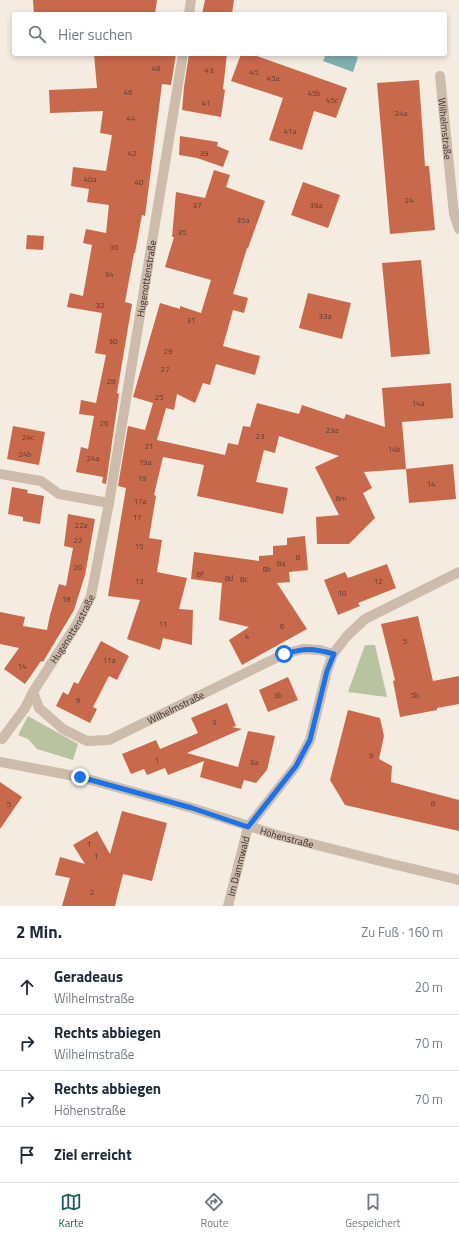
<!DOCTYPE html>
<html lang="de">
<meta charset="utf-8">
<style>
body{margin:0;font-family:"Titillium Web",sans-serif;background:#f2f2f3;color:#1f2937}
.stop{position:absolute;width:12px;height:12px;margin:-9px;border:3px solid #1a73e8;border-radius:50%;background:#fff}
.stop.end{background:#1a73e8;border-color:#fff;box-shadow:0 1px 4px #0008}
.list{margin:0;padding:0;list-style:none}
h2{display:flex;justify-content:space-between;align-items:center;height:52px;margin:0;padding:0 16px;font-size:17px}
h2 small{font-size:13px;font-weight:400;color:#747a83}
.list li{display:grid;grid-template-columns:26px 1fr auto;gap:12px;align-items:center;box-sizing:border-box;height:56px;padding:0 16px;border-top:1px solid #e0e1e3}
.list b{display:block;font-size:15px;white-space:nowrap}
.list p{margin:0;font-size:13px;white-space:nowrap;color:#747a83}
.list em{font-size:13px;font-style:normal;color:#747a83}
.icon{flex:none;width:22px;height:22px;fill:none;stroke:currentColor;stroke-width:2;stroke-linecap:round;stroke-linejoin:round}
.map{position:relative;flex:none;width:459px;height:906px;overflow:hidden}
.search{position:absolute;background:#fff;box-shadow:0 2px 6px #0003;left:12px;right:12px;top:12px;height:44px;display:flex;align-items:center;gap:10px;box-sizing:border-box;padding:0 14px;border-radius:4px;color:#747a83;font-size:15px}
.sheet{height:276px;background:#fff}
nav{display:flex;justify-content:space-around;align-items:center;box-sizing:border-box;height:56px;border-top:1px solid #e0e1e3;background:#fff;font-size:11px;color:#747a83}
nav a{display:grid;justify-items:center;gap:2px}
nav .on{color:#1f5a5e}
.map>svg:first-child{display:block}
.green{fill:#b8c4a0}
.water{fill:#7fb0b2}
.building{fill:#c8694b}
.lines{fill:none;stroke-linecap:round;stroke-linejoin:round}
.minor{stroke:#cdbbac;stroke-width:10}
.route{stroke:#1a73e8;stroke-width:5}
.labels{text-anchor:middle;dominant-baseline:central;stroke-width:4;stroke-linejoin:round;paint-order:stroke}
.number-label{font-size:8px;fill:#5e3e33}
.street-label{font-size:10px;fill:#3b302b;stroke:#fbf5ee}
</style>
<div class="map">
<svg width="459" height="906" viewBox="0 0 459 906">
<rect width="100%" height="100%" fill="#f4ebe1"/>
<!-- green -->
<g class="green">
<polygon points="365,645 375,645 387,697 348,692"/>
<polygon points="28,716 78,744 73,760 37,749 28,739 18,735"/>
</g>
<!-- water -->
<polygon class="water" points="326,54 350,54 358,57 353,72 323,61"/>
<!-- building -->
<g class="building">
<polygon points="33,0 157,0 155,14 34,14"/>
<polygon points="205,0 234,0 232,14 202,14"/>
<polygon points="94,54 176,54 171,85 162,84 145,216 142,215 135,253 134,253 125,302 132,304 117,393 119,394 106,484 102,483 103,477 76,472 81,447 88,449 94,416 79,414 81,400 96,403 106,355 95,353 102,313 67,307 70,293 83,296 92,245 83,243 86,229 106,233 109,205 87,202 89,189 71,186 73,167 106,171 112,135 100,133 103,111 50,113 49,90 97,88"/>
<polygon points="189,54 227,54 223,89 225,90 221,117 182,110 184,87"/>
<polygon points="241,54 251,54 347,88 336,118 314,111 302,150 269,140 283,98 231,81"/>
<polygon points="419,80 425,166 429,166 435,230 390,234 377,83"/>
<polygon points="180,136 218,142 217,146 229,151 223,167 197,158 179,155"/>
<polygon points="214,170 230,175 226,187 265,201 248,248 247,248 233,294 248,298 244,313 233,310 223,346 260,356 255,375 216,364 210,385 203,383 195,403 177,394 174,410 166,408 157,440 225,455 228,443 238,445 243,426 250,427 257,403 299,414 302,405 344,419 346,414 385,427 382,388 451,383 453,418 402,422 406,469 364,472 372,488 363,493 375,518 349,544 317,544 316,517 339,515 315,467 339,456 279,436 275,453 264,450 256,482 288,488 283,514 197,496 204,465 163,457 154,495 156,496 149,538 162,540 157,572 187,578 179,609 193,610 192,645 163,638 160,650 127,639 140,600 108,596 126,488 118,486 128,426 145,430 153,403 133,397 160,303 180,309 180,306 201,313 211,280 165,267 174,237 172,237 176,192 205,198"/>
<polygon points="303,182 340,195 328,228 291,215"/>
<polygon points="27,235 44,236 43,250 26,249"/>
<polygon points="421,260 430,354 391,357 382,263"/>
<polygon points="308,293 351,303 342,339 299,328"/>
<polygon points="13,426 45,432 39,465 7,459"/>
<polygon points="453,464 456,499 409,503 406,469"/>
<polygon points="12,487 28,490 27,493 44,496 40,524 23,521 23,517 8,514"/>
<polygon points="68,514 95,519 85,575 74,610 43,662 41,661 25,684 4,669 19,648 0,644 0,612 25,617 23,626 47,630 50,615 59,584 66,586 73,548 64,546"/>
<polygon points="305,536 308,570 289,572 290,582 277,583 307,629 242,665 229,640 249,627 219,620 222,583 191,579 194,552 259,561 259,556 273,555 273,546 287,545 287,538"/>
<polygon points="387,564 396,588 358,603 360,606 338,615 324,580 345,572 348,578"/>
<polygon points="418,616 433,681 459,676 459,704 437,708 437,710 400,717 393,681 395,680 381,624"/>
<polygon points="101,641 129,656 117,680 109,676 93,707 97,709 90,723 56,706 63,692 68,695 74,682 78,684"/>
<polygon points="288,677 298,700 268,712 259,690"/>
<polygon points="227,703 236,726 232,727 242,729 187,753 238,767 248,731 275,736 267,770 256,783 244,780 241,789 200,777 204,761 168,775 165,768 147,775 144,769 131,774 122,754 156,740 160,749 198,733 191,718"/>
<polygon points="348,710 380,718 384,736 379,759 392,766 391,782 459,800 459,831 345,805 330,780"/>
<polygon points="0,782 22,797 0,829"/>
<polygon points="122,811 167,823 152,881 123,874 115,906 62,906 70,878 55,875 60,857 85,864 73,845 97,831 110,854"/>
</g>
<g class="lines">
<!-- minor -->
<g class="minor">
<polyline points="189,14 191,0"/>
<path id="s1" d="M440,76L454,214L459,229"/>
<polyline points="0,474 41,481 59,494 109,503"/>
<path id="s2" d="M33,692L39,708L63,729L87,741L109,740L284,654L303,649L320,650L333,654"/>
<path id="s3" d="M2,739L25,708L33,692L78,622L91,596L109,503L183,54"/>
<path id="s4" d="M0,762L80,777L192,808L277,835L388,863L459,880"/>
<path id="s5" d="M228,906L248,827L296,766L310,740L327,671L333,654L347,636L365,619L459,572"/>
</g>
</g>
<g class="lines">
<!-- route -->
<path class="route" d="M80,777L192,808L248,827L296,766L310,740L327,671L334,654C312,648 305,648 284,654"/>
</g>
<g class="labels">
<!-- number labels -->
<g class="number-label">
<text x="156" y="68">48</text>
<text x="209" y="70">43</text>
<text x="254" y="72">45</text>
<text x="273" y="78">45a</text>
<text x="128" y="92">46</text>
<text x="314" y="93">45b</text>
<text x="332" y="100">45c</text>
<text x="206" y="103">41</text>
<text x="401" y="113">24a</text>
<text x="131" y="118">44</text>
<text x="290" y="131">41a</text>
<text x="132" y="153">42</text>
<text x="204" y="153">39</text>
<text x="90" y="179">40a</text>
<text x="139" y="182">40</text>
<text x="409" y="200">24</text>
<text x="197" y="205">37</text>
<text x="316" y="205">39a</text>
<text x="243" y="220">35a</text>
<text x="182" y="232">35</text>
<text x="114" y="247">36</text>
<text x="109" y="274">34</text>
<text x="100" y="305">32</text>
<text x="325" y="316">33a</text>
<text x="191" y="320">31</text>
<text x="113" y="341">30</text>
<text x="168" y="351">29</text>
<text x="165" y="369">27</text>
<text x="111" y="381">28</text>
<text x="159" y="397">25</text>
<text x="418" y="403">14a</text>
<text x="104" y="423">26</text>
<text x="332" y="430">23a</text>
<text x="260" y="436">23</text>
<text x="28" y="437">24c</text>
<text x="149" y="446">21</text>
<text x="394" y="449">14b</text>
<text x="25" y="454">24b</text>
<text x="93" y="458">24a</text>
<text x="145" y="462">19a</text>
<text x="142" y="478">19</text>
<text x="431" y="484">14</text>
<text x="341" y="498">8m</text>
<text x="140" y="501">17a</text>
<text x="137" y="517">17</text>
<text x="81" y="525">22a</text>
<text x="78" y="540">22</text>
<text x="139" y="546">15</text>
<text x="298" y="557">8</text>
<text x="281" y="563">8a</text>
<text x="78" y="567">20</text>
<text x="267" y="569">8b</text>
<text x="200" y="574">8f</text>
<text x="229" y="578">8d</text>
<text x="244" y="579">8c</text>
<text x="139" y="581">13</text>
<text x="378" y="581">12</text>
<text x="342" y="593">10</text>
<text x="66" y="599">18</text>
<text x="163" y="624">11</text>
<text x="282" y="626">6</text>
<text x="247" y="636">4</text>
<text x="405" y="641">5</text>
<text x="109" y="660">11a</text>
<text x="22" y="666">14</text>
<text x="278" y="695">3b</text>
<text x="415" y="695">5b</text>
<text x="78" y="700">9</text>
<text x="214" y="722">3</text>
<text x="371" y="755">9</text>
<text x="157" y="760">1</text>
<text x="254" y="762">3a</text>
<text x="433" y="803">8</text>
<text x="9" y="804">5</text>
<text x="89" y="844">1</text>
<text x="96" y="856">1</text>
<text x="92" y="892">2</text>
</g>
<!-- street labels -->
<g class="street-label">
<text stroke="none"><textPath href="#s1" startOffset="53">Wilhelmstraße</textPath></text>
<text stroke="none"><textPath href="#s3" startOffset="491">Hugenottenstraße</textPath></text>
<text stroke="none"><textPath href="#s3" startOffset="131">Hugenottenstraße</textPath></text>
<text stroke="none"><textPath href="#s2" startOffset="172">Wilhelmstraße</textPath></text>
<text stroke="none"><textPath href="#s4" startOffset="297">Höhenstraße</textPath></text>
<text stroke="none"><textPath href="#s5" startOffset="41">Im Dammwald</textPath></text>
</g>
</g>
</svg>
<div class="stop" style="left:284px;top:654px"></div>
<div class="stop end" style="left:80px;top:777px"></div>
<div class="search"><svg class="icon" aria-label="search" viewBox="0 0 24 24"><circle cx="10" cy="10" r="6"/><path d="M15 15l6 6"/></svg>Hier suchen</div>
</div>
<section class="sheet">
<h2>2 Min.<small>Zu Fuß · 160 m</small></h2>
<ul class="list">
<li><svg class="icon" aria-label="ahead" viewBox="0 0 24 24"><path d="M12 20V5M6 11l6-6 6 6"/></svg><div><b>Geradeaus</b><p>Wilhelmstraße</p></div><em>20 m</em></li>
<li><svg class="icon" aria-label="right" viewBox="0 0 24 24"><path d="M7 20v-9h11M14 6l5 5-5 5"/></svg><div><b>Rechts abbiegen</b><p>Wilhelmstraße</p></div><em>70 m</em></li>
<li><svg class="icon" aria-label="right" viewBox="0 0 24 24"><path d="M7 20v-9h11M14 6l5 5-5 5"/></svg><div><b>Rechts abbiegen</b><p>Höhenstraße</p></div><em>70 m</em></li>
<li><svg class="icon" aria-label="arrive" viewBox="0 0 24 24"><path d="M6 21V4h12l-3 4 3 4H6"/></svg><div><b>Ziel erreicht</b></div></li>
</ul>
</section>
<nav>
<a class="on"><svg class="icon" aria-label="map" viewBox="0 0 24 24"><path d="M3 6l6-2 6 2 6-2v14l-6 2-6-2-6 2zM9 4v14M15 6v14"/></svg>Karte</a>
<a><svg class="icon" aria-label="directions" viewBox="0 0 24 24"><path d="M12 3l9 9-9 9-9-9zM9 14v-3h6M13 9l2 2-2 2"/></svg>Route</a>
<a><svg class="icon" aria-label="saved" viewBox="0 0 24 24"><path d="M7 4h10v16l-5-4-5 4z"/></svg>Gespeichert</a>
</nav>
